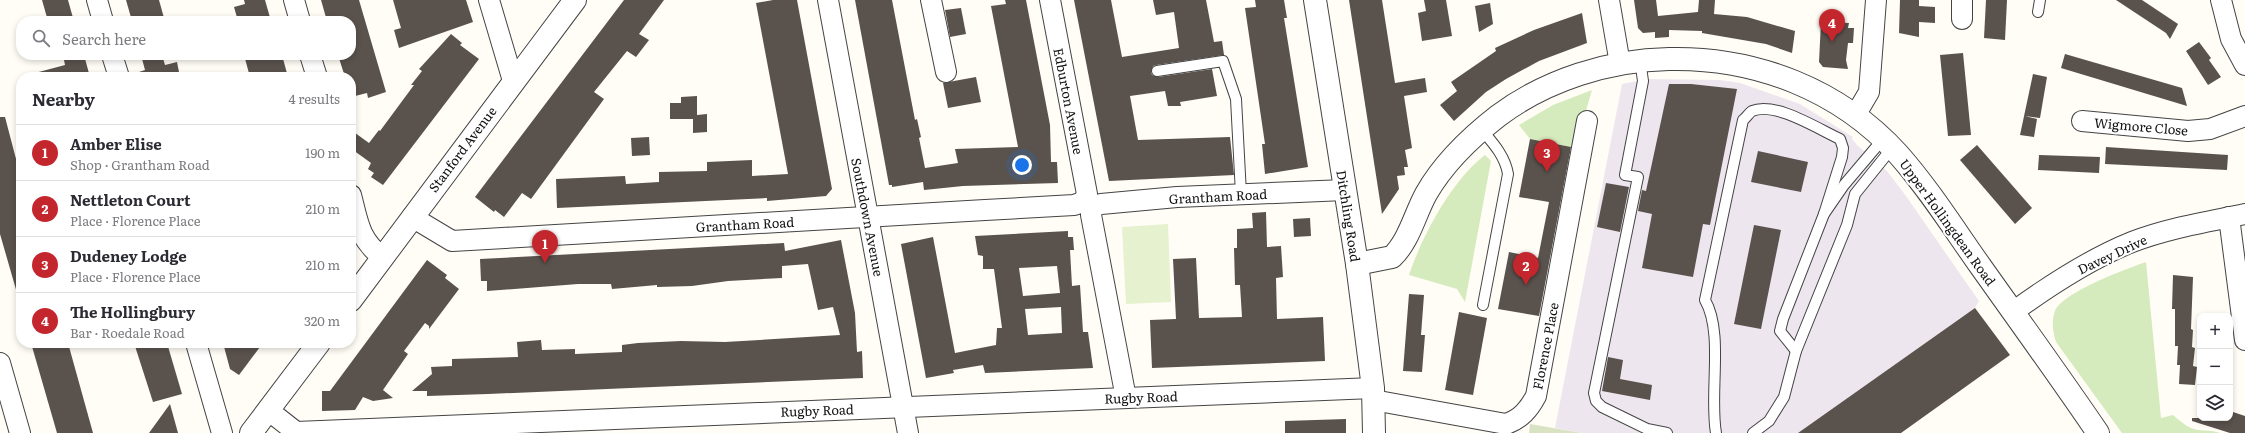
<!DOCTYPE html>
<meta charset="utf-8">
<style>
body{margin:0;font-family:Literata,serif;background:#f7f7f7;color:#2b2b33}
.controls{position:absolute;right:12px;bottom:12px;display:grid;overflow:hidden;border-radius:8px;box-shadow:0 2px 6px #0003}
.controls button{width:36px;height:36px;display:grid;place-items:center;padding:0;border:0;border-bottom:1px solid #e1e1e2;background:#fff;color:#2b2b33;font:20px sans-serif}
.you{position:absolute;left:1022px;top:165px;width:14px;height:14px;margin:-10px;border:3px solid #fff;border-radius:50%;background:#1a73e8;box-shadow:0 0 0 6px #1a73e833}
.badge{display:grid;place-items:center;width:26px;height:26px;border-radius:50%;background:#c4262e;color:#fff;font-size:13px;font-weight:700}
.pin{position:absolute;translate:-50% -33px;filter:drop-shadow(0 1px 2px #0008)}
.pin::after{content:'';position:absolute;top:21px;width:14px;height:12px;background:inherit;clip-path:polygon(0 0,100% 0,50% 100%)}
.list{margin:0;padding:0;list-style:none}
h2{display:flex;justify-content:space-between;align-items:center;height:52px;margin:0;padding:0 16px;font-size:17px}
h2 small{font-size:13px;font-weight:400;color:#7c7c81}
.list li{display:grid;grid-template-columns:26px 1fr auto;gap:12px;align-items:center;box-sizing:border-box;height:56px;padding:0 16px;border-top:1px solid #e1e1e2}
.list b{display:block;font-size:15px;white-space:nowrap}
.list p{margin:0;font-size:13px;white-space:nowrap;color:#7c7c81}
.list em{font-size:13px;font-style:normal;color:#7c7c81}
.icon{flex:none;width:22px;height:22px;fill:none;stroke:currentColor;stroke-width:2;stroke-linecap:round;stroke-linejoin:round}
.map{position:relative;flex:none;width:2245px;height:433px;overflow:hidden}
.search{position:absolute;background:#fff;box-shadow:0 2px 6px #0003;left:16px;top:16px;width:340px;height:44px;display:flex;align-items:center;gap:10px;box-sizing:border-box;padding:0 14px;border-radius:16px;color:#7c7c81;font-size:15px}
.panel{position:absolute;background:#fff;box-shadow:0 2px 6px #0003;left:16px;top:72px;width:340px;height:276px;border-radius:16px}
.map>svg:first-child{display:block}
.industrial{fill:#eee6ef}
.green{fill:#d5ebbd}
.cemetery{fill:#d9e3c4}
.pitch{fill:#e6f2cf}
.building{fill:#5a524d;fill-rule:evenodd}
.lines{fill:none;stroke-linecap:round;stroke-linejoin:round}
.service-casing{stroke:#444;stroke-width:12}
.minor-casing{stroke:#444;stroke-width:22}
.tertiary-casing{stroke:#444;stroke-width:24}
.service{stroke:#fff;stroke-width:10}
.minor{stroke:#fff;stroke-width:20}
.tertiary{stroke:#fff;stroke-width:22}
.labels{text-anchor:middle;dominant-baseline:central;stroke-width:4;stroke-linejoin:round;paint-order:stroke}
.street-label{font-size:13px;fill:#111;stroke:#fff}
</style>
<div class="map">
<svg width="2245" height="433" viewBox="0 0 2245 433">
<rect width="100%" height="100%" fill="#fffdf5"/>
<!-- industrial -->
<polygon class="industrial" points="1647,79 1720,80 1740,83 1800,104 1853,137 1852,139 1857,145 1887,171 1906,196 1979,301 1975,308 1798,433 1582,433 1555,428 1622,84"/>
<!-- green -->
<g class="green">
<polygon points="1592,90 1575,148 1530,139 1519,125 1553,105"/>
<path d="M1485,155L1491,161L1465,302L1457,289L1409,275C1422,236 1452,180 1485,155Z"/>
<path d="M2146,262L2161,418L2173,415C2180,421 2189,429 2198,430C2206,431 2212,430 2220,433H2122L2056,342C2053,332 2051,321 2055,311C2063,292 2126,269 2146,262Z"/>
</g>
<!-- cemetery -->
<polygon class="cemetery" points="1530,424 1582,433 1529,433"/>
<!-- pitch -->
<polygon class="pitch" points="1168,224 1171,302 1126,304 1122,227"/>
<!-- building -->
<g class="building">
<polygon points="42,0 68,0 73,18 62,21 48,21"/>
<polygon points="126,0 159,0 164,18 152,21 132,21"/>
<polygon points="244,0 265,0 271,21 238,21 234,7 245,4"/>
<polygon points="321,0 359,0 386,92 368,98 367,93 351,97 351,77 345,77 338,55 351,55 351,21 327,21"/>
<polygon points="393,0 466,0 473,22 399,48 394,30 401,28"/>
<polygon points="624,0 664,0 639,34 649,40 636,57 627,51 594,92 604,99 531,199 522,193 504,217 495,210 494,212 475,197"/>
<polygon points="773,0 797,0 832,189 826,196 767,201 767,198 557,208 556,179 625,176 626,184 659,182 659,172 707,171 707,162 752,160 752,176 788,174 756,3"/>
<polygon points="855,0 892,0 915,120 917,119 921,137 919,138 925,168 958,163 955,149 1018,147 991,6 1006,4 1005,0 1026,0 1050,125 1051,162 1057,162 1058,183 963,186 924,190 923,182 892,187 892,185 889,185"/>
<polygon points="1074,0 1111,0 1122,57 1179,48 1174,12 1156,15 1153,0 1206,0 1214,42 1222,41 1224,55 1156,65 1153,66 1151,72 1152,75 1158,77 1212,69 1217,96 1180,102 1181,106 1168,106 1165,91 1130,96 1138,140 1230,137 1234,175 1109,181"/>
<polygon points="1255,0 1284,0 1287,18 1284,18 1308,167 1265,174 1262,144 1265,144 1245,8 1256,7"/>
<polygon points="1349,0 1382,0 1395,83 1425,78 1427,92 1404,96 1412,148 1405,150 1408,167 1404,167 1405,175 1397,176 1399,189 1382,214"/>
<polygon points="1424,0 1446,0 1452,36 1422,41 1418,13 1426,11"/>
<polygon points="1634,0 1656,0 1658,16 1698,12 1699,0 1715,0 1714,14 1747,17 1795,31 1792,53 1766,44 1702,33 1702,31 1669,30 1669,37 1655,38 1655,32 1643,33 1638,28"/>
<polygon points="1900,0 1919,0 1919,6 1935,7 1935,23 1919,22 1919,37 1899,33"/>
<polygon points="1986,0 2007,0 2005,40 1984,38"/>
<polygon points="2116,0 2142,0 2178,24 2170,39 2166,33"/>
<polygon points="1490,3 1493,24 1479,32 1475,6"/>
<polygon points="961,8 966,34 950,37 945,10"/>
<polygon points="1582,13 1587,43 1539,61 1506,79 1486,92 1454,121 1440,105 1457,91 1451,82 1496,51 1495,48 1534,30"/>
<polygon points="1821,22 1849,23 1848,28 1854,28 1853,43 1848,43 1846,60 1848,69 1823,67 1819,62"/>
<polygon points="451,34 462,43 460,45 479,59 383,185 371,177 374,173 368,169 371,163 353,150 351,130 369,143 379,130 380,131 414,85 411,85 422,71 419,69"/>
<polygon points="2199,42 2211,58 2209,60 2221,77 2208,85 2186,51"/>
<polygon points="1963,53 1971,135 1948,136 1940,55"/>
<polygon points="2065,54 2182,88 2187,106 2061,68"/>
<polygon points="63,55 84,55 90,77 36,77 35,73 65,65"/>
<polygon points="141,55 162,55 165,65 177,62 180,77 137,77 136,73 145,70"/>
<polygon points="244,55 282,55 288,77 250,77"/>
<polygon points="2033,74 2047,77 2040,118 2025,116 2037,119 2034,137 2020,135"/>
<polygon points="976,77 981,102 948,108 943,83"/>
<polygon points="1669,84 1691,84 1737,89 1710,225 1703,224 1693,277 1642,268 1652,214 1638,211 1642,190 1646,191"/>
<polygon points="697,96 697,115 707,114 707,132 693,133 693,119 670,119 670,103 681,103 681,97"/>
<polygon points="0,117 5,117 21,178 21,201 18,202 21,215 21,293 17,293 0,234"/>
<polygon points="649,137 650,155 632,156 631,138"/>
<polygon points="1530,139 1571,147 1539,316 1498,309 1509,252 1538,258 1549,202 1519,197"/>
<polygon points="1977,145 2032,208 2015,224 1960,160"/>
<polygon points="2106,147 2228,155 2227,170 2105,164"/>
<polygon points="1758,151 1808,162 1801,192 1751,182"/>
<polygon points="2039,155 2100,157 2099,173 2038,170"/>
<polygon points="1606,183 1629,187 1620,232 1597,227"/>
<polygon points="1266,212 1267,247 1281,246 1283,277 1276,278 1277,319 1323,317 1325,361 1152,368 1150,320 1176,319 1173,259 1196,258 1199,318 1242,317 1240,285 1235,285 1234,248 1237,248 1237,229 1253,228 1252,213"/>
<polygon points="1310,218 1311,236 1294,237 1293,219"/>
<polygon points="1754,225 1781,230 1761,329 1734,324"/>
<path d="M1068,231V237H1073L1074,250H1070L1072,286L1080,285L1083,332H1088L1093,368L985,373L983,365L953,370L954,373L926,378L901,244L933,237L955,353L996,345L997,328H1002L994,269H983V256L978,255L975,236ZM1057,266L1060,293L1023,296L1019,268ZM1061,307L1062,333L1028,335L1025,309Z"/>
<polygon points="841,240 855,313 857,352 862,351 863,378 488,394 427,396 427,391 412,391 432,374 431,367 452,366 452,359 518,357 517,342 541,340 542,350 575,349 575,354 622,352 622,345 638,343 681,341 725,342 840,335 833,307 818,310 808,264 782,266 782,278 728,281 692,286 657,287 657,285 612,289 611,284 578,284 487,291 487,281 481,281 480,259 784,243 785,251"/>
<polygon points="427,260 447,275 445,278 459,289 429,329 429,326 425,323 404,351 408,354 383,390 393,398 373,401 363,397 355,410 322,411 322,391 330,391"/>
<polygon points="2173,275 2193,277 2191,329 2193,330 2192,347 2195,348 2193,366 2197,367 2195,385 2179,384 2180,365 2177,365 2178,346 2175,346 2175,309 2172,309"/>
<polygon points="1409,294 1424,295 1421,335 1425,335 1422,372 1403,371"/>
<polygon points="1975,308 2010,355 1901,433 1798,433"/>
<polygon points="1459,312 1487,318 1473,395 1445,390"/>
<polygon points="31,343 68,343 93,433 57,433"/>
<polygon points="134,343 167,343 182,394 153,402"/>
<polygon points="223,343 263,343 239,375 230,369"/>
<polygon points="1608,357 1623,360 1620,379 1652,385 1650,400 1602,391"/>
<polygon points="170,404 178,433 149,433"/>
<polygon points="2230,411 2245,416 2245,433 2230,433 2192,421 2192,418 2230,418"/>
<polygon points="1346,419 1346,433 1285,433 1285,421"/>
</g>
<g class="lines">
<!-- service casing -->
<g class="service-casing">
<g id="service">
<polyline points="2038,12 2040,0"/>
<polyline points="1640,60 1643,81 1625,175 1638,177 1594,393 1596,401 1602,407 1647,429 1667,433"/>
<polyline points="1157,71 1223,61 1236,99 1241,194"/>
<path d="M1482,130C1493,143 1505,156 1508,174L1483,305"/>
<polyline points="1796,351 1780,331 1783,319 1824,214 1844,185 1883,139"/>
<path d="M1716,433C1709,393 1724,333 1705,300L1743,120C1746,118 1749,113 1752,111C1775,101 1818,129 1840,139L1843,148L1842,157L1824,214"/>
<polyline points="1753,433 1769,421 1784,397 1796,351 1847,225 1855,194 1892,148"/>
</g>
</g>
<!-- minor casing -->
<g class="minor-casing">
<g id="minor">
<polyline points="97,0 103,21"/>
<polyline points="294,0 300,21"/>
<polyline points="489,0 513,81"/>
<polyline points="828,0 908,433"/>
<polyline points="931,0 946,72"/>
<polyline points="1609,0 1620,64"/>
<polyline points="2221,0 2231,39 2245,65"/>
<polyline points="1962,19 1962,0"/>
<polyline points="112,55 119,77"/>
<polyline points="310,55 317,77"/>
<polyline points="1856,114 1869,92 1876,0"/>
<polyline points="2082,121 2188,131 2210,129 2245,116"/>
<path d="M351,195C358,222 359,239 382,257"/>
<polyline points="412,217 452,241 985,210 1074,205 1083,202 1087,194 1050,0"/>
<polyline points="2229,217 2245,340"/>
<path d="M2013,312C2050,285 2090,259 2132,242C2168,228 2207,222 2245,214"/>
<polyline points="196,343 222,433"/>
<polyline points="0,363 20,433"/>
<polyline points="1126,398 1091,215 1092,207 1101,204 1177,197 1345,190"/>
<path d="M1373,400L1506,424C1521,419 1529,409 1536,396L1587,121"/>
<polyline points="268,410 296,432 1373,388"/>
</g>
</g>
<!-- tertiary casing -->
<g class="tertiary-casing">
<g id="tertiary">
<polyline points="1315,0 1357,264 1373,388 1374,433"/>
<path d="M1357,264L1392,257C1409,241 1415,214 1426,194C1443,164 1471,137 1498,116C1546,80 1609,60 1669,59C1756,57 1840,90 1898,154C1929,189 1954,229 1981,267C2020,322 2060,377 2098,433"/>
<polyline points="351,300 575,0"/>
<polyline points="251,433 319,343"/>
</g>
</g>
<!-- service -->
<use href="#service" class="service"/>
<!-- minor -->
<use href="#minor" class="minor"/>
<!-- tertiary -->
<use href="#tertiary" class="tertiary"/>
</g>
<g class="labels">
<!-- street labels -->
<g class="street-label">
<text transform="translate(1069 101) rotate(79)">Edburton Avenue</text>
<text transform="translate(2141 126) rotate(5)">Wigmore Close</text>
<text transform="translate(462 149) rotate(-53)">Stanford Avenue</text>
<text transform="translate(1218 196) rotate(-3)">Grantham Road</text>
<text transform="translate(1349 216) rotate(81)">Ditchling Road</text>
<text transform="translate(868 217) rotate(79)">Southdown Avenue</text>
<text transform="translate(1948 222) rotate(54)">Upper Hollingdean Road</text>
<text transform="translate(745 224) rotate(-3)">Grantham Road</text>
<text transform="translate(2112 254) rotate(-25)">Davey Drive</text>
<text transform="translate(1545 346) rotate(-79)">Florence Place</text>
<text transform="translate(1141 397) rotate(-2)">Rugby Road</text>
<text transform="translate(817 410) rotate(-2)">Rugby Road</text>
</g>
</g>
</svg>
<div class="controls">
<button>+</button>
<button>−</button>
<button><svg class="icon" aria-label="layers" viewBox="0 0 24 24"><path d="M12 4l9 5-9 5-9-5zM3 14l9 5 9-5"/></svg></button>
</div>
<div class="you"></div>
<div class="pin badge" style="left:545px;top:263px">1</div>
<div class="pin badge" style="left:1526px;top:285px">2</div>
<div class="pin badge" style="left:1547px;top:172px">3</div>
<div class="pin badge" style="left:1832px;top:42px">4</div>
<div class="search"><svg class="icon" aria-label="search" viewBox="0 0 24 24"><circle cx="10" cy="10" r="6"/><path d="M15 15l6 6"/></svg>Search here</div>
<section class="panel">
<h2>Nearby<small>4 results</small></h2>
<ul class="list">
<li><span class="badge">1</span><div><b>Amber Elise</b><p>Shop · Grantham Road</p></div><em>190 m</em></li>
<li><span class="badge">2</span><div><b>Nettleton Court</b><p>Place · Florence Place</p></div><em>210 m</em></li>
<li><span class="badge">3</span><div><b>Dudeney Lodge</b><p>Place · Florence Place</p></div><em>210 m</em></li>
<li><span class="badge">4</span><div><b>The Hollingbury</b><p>Bar · Roedale Road</p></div><em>320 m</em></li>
</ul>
</section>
</div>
